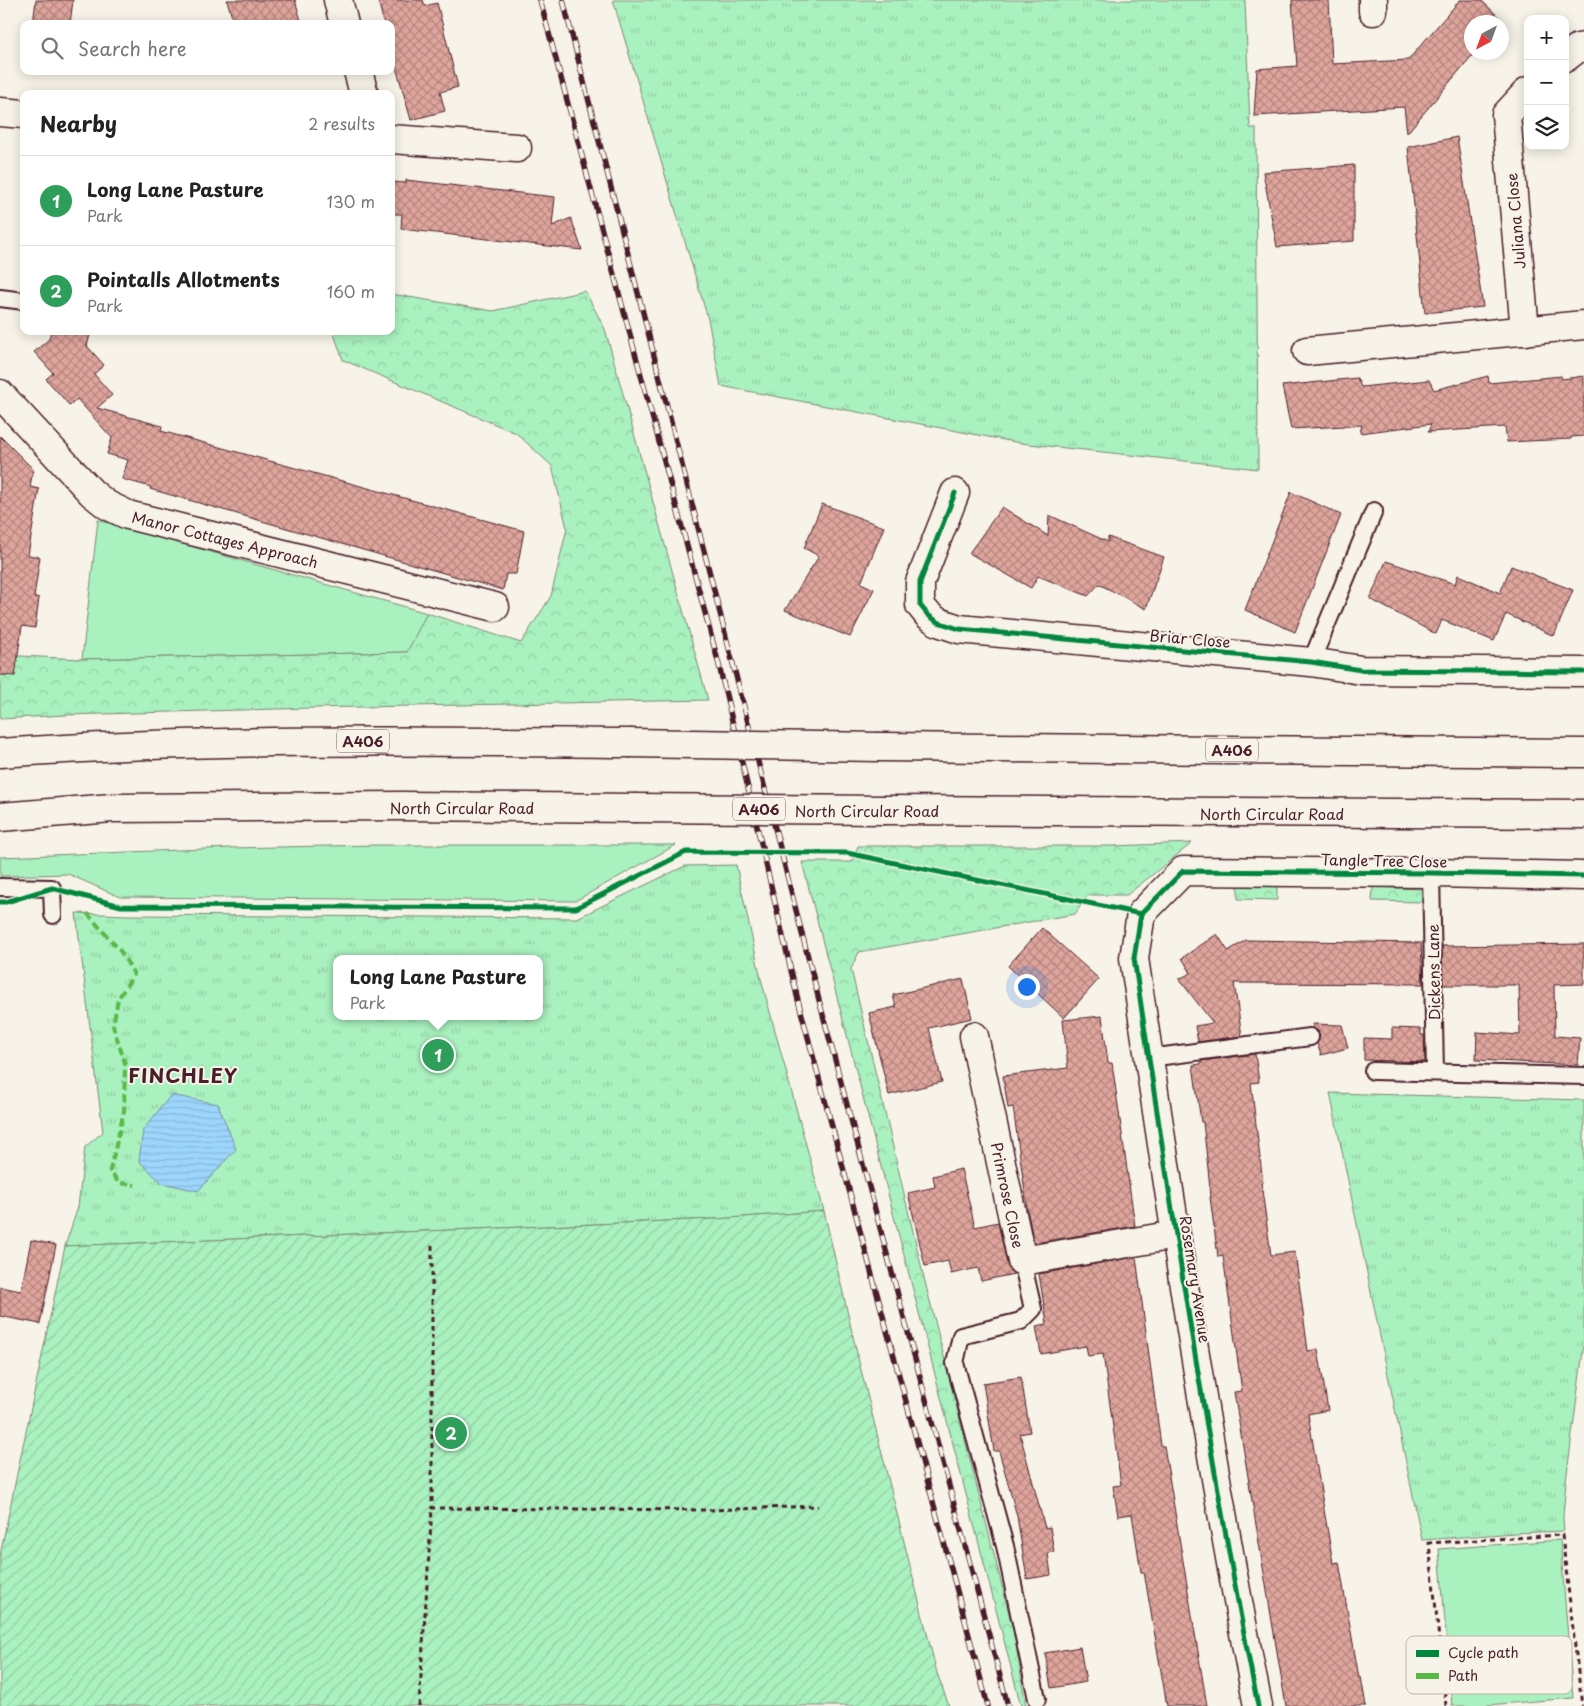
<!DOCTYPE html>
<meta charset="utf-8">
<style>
body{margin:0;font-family:"Playpen Sans",sans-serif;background:#f2f2f2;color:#222}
.controls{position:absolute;right:15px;top:15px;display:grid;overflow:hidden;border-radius:10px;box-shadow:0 2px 12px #0003}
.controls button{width:45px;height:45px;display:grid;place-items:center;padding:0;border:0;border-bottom:1px solid #e0e0e0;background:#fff;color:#222;font:25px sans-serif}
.compass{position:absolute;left:1464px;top:15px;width:45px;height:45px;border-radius:50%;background:#fff;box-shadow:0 2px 12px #0003;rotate:221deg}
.you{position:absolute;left:1026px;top:986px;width:18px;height:18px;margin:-12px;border:4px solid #fff;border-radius:50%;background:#1a73e8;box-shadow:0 0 0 8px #1a73e833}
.badge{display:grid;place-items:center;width:32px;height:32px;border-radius:50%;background:#2563eb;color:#fff;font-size:16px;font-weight:700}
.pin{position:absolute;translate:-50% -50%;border:2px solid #fff;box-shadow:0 1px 5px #0006}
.popup{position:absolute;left:333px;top:955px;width:210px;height:65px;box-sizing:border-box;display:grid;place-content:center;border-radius:10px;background:#fff;filter:drop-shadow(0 1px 4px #0005);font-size:16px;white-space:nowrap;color:#767676}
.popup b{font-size:19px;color:#222}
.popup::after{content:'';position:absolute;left:50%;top:100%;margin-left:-10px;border:10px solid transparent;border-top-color:#fff}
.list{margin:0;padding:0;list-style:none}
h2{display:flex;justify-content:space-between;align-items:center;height:65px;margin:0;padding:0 20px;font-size:21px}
h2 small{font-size:16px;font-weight:400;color:#767676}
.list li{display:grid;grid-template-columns:32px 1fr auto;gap:15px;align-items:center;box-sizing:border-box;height:90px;padding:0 20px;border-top:1px solid #e0e0e0}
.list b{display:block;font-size:19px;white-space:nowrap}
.list p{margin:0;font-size:16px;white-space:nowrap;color:#767676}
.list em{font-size:16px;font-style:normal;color:#767676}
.icon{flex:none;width:28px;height:28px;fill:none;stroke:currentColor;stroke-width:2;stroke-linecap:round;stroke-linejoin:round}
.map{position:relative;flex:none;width:1584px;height:1706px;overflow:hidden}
.search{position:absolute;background:#fff;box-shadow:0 2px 12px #0003;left:20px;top:20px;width:375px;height:55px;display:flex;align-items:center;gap:12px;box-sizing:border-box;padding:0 18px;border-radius:10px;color:#767676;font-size:19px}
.panel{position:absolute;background:#fff;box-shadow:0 2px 12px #0003;left:20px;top:90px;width:375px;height:245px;border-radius:10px}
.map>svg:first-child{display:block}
.grass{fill:#a9f1be;stroke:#7a8874}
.forest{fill:url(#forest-crowns);stroke:#7a8874}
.park{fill:url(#park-tufts);stroke:#7a8874;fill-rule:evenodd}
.garden{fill:url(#garden-furrows);stroke:#7a8874}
.water{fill:url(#water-rules);stroke:#7b8da8}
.building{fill:url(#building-cross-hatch);stroke:#4a1f2b}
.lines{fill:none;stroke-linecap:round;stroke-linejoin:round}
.lane-casing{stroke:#4a1f2b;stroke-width:20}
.street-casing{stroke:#4a1f2b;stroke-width:31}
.highway-casing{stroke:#4a1f2b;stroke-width:31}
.path{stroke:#4a1f2b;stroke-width:3;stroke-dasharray:5 4;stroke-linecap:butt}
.lane{stroke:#f7f3e8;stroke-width:16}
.street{stroke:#f7f3e8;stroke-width:28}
.highway{stroke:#f7f3e8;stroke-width:28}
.rail-casing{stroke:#4a1f2b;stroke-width:5.5}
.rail{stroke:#f7f3e8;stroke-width:4;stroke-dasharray:11;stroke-linecap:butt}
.highway-bridge-casing{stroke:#4a1f2b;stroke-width:31;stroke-linecap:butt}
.highway-bridge{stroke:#f7f3e8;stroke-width:28}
.quiet{stroke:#58b947;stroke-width:4;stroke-dasharray:8 4;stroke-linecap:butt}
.cycleway-casing{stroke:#f7f3e8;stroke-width:8}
.cycleway{stroke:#00873e;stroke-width:5}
.labels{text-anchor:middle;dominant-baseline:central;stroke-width:4;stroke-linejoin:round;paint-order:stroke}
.shield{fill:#f7f3e8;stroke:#7e5f64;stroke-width:1}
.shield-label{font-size:14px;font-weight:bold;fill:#4a1f2b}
.street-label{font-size:15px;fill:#4a1f2b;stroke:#f7f3e8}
.district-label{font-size:20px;font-weight:bold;letter-spacing:1px;fill:#4a1f2b;stroke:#f7f3e8}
.key{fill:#f7f3e8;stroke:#c3b3af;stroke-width:1}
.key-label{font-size:14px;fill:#4a1f2b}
</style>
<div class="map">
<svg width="1584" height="1706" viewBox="0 0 1584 1706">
<defs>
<pattern id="forest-crowns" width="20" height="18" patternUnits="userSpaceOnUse" patternTransform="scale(1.25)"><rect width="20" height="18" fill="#a9f1be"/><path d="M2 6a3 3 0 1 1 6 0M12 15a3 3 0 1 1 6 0" fill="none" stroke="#93cea3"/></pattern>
<pattern id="park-tufts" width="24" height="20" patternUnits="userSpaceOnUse" patternTransform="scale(1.25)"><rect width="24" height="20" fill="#a9f1be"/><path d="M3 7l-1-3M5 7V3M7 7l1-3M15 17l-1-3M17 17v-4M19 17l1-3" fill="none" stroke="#93cea3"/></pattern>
<pattern id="garden-furrows" width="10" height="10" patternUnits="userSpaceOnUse" patternTransform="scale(1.25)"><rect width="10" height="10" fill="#a9f1be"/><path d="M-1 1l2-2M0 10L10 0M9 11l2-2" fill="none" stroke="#93cea3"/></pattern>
<pattern id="water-rules" width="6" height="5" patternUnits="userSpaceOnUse" patternTransform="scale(1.25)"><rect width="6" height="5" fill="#9cd6fc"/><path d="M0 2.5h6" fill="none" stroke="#88b7d8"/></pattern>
<pattern id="building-cross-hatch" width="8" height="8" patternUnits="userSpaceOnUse" patternTransform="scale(1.25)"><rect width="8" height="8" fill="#dea59c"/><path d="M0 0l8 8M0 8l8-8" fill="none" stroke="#b6867f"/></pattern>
</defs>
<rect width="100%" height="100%" fill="#f7f3e8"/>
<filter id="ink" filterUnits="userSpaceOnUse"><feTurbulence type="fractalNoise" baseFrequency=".02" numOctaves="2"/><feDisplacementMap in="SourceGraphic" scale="10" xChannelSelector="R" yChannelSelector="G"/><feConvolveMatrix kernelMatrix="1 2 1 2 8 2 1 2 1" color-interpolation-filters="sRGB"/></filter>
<g filter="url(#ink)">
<!-- grass -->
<g class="grass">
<polygon points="98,520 427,613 408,652 82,659"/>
<polygon points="377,845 676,845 575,901 120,897 68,874 0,876 0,857 231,848"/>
<polygon points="1560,1540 1573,1698 1476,1706 1452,1706 1439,1549"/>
</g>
<!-- forest -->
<g class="forest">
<polygon points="585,291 605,329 708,700 313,708 65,715 0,719 0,655 82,659 407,652 427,613 521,643 551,596 567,528 552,466 516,433 343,360 333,331 391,331 391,294 493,311"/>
<polygon points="1192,843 1127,895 1088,895 1075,914 859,952 851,969 923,1274 1014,1633 1026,1706 1021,1706 802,862 852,862 858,846 1113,846"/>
<polygon points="1238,885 1277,886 1277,900 1238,899"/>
<polygon points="1373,887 1422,889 1422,902 1372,901"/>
</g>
<!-- park -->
<g class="park">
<polygon points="613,0 1245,0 1250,128 1256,128 1258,469 1020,443 721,386 708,319"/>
<path d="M736,865L761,979L824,1211L716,1219L65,1246L78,1207L85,1147L103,1132L76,913L127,915L577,918L685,866ZM337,959H539V1016H337Z"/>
<polygon points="1330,1093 1584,1100 1584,1343 1566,1481 1563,1517 1564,1531 1515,1533 1422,1540"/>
</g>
<!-- garden -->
<polygon class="garden" points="824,1211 859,1362 937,1673 949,1706 0,1706 0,1555 65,1246 716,1219"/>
<!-- water -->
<polygon class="water" points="171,1095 218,1104 236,1149 198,1191 162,1183 139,1161 143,1130"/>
<!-- building -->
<g class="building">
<polygon points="36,0 73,0 70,24 33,24"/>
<polygon points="227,0 295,0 302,24 234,24"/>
<polygon points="378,0 423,0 425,6 437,3 458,87 440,92 445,111 411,120 391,49 391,24 384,24"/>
<polygon points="1292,0 1329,0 1332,64 1408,60 1460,0 1481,0 1502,20 1500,22 1472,22 1472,52 1475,52 1407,133 1404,107 1254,116 1257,69 1297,66"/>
<polygon points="1457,137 1483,307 1425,313 1408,147"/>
<polygon points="1354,165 1354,241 1277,247 1263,172"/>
<polygon points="406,180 555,197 552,226 571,218 582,250 401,229 402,214 391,214 391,182 406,183"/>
<polygon points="51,331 91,331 87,346 104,365 94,374 112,395 97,408 162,426 161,431 524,531 516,574 506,574 503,590 150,489 151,487 122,479 128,460 107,454 112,438 77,399 70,406 46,379 53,373 34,352 49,339"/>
<polygon points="1488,376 1489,383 1561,376 1562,379 1584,376 1584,436 1571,437 1571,439 1507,442 1505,427 1428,432 1431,424 1360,433 1362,425 1291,429 1282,386 1357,378 1361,387 1429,380 1434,390"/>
<polygon points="0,436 33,469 30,487 39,489 28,555 40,557 34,597 39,598 35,628 22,626 15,676 0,675"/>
<polygon points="1291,492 1341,515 1295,632 1245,610"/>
<polygon points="822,504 884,527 861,583 874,589 850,637 785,610 819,556 804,548"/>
<polygon points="1002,507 1048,536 1049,515 1108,542 1108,537 1164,557 1146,609 1099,584 1088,596 1038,576 1031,588 969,553"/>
<polygon points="1386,561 1455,584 1458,575 1500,593 1511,566 1573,590 1554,636 1506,614 1494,641 1442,620 1436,634 1370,599"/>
<polygon points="1042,928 1099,979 1064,1018 1008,966"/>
<polygon points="1217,934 1228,951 1246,940 1421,943 1423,984 1234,983 1242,1036 1198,1042 1195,1026 1213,1023 1179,979 1191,973 1182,958"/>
<polygon points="1584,944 1584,984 1554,985 1555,1036 1580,1038 1578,1065 1476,1060 1477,1032 1520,1035 1519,985 1443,985 1442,946"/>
<polygon points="963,979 972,1018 929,1028 942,1082 889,1095 869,1013 896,1007 893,995"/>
<polygon points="1102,1016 1108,1063 1112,1063 1135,1226 1034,1243 1028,1214 1013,1107 1008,1108 1003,1076 1068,1068 1063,1020"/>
<polygon points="1312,1024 1342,1025 1348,1048 1321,1055 1317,1043 1320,1035 1318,1031 1313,1028"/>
<polygon points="1392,1028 1421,1029 1421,1035 1424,1035 1425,1062 1364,1060 1364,1038 1392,1039"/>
<polygon points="1255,1054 1259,1082 1251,1083 1263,1183 1261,1183 1271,1255 1295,1252 1308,1351 1318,1349 1328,1410 1308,1414 1333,1563 1339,1562 1359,1678 1361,1677 1366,1706 1286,1706 1234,1392 1242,1391 1223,1256 1218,1257 1210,1197 1211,1197 1203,1122 1201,1122 1193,1065 1201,1064 1201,1061"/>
<polygon points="961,1169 975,1227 998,1222 1007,1264 1010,1271 1014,1274 981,1281 978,1268 951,1274 948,1261 925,1266 908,1193 935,1187 933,1176"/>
<polygon points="31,1240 56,1245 40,1324 0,1316 0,1287 21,1291"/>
<polygon points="1136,1257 1161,1446 1164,1446 1207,1706 1167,1706 1144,1572 1141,1572 1132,1514 1118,1516 1113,1486 1121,1485 1103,1354 1088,1356 1086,1346 1041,1354 1036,1326 1047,1324 1039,1274"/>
<polygon points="1021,1377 1030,1432 1020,1434 1045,1528 1050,1527 1054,1552 1048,1553 1051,1575 1027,1579 1017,1516 999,1451 994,1451 983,1383"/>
<polygon points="1080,1647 1086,1682 1051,1688 1045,1653"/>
</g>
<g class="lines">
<!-- lane casing -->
<g class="lane-casing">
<g id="lane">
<polyline points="0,298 24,301"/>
<polyline points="1311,662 1374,511"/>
<polyline points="1431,873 1435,1072"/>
<polyline points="0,887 52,888 53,915"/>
<polyline points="1149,1058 1310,1037"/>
<polyline points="1373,1071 1584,1076"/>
<polyline points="1022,1261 1033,1309 1021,1321 961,1336 955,1363 1005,1546 1037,1699"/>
</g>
</g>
<!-- street casing -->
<g class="street-casing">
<g id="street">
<polyline points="338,0 344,24"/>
<polyline points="1373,0 1373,11"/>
<polyline points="1565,58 1578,48 1584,47"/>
<polyline points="358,71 364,94"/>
<polyline points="0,112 24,114"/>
<polyline points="391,139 517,148"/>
<polyline points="1525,331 1506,115 1528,91"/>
<polyline points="1307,351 1584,325"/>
<polyline points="0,394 92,493 107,505 128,515 495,607"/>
<polyline points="955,493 920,582 920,605 928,615 938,622 959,629 1311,662 1361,670 1584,672"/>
<polyline points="974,1036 1022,1261 1175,1235"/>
<path d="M1258,1706C1209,1458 1171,1208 1134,958L1141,914L1183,871L1431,873L1584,876"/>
</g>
</g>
<!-- highway casing -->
<g class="highway-casing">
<g id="highway">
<polyline points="880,747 1584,753"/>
<path d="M0,753C209,738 419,741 629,743"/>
<polyline points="885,810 1584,814"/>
<polyline points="0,817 112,808 402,806 634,808"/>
</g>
</g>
<!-- path -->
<g class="path">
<polyline points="432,1245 432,1508 710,1510 818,1506"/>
<polyline points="419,1706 432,1508"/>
<polyline points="1446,1706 1429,1543 1562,1535 1582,1706"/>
</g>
<!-- lane -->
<use href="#lane" class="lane"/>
<!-- street -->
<use href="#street" class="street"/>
<!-- highway -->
<use href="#highway" class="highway"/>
<!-- rail casing -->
<g class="rail-casing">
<g id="rail">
<polyline points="540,0 718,661 798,1000 988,1706"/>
<polyline points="563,0 819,1000 1008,1706"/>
</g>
</g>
<!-- rail -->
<use href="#rail" class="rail"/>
<!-- highway-bridge casing -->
<g class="highway-bridge-casing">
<g id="highway-bridge">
<polyline points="629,743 880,747"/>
<polyline points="634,808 885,810"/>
</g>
</g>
<!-- highway-bridge -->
<use href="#highway-bridge" class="highway-bridge"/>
<!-- quiet -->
<polyline class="quiet" points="87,913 121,952 134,974 118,999 113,1026 125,1063 124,1111 110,1171 119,1183 135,1185"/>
<!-- cycleway casing -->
<g class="cycleway-casing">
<g id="cycleway">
<polyline points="955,493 920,582 920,605 928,615 938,622 959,629 1311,662 1361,670 1584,672"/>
<polyline points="0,902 6,902 52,888 121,906 576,908 686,852 847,853 1141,914"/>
<path d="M1258,1706C1209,1458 1171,1208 1134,958L1141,914L1183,871L1431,873L1584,876"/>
</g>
</g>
<!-- cycleway -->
<use href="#cycleway" class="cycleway"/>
</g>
</g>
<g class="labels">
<!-- shield labels -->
<g class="shield">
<rect x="337" y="729.5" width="52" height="23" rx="4"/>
<rect x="1206" y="738.5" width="52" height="23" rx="4"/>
<rect x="733" y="797.5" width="52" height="23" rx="4"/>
</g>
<g class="shield-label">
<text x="363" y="741">A406</text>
<text x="1232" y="750">A406</text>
<text x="759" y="809">A406</text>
</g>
<!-- street labels -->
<g class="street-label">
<text transform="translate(1515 221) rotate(-95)">Juliana Close</text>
<text transform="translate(225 539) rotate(14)">Manor Cottages Approach</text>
<text transform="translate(1190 638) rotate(5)">Briar Close</text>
<text x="462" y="807">North Circular Road</text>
<text x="867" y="810">North Circular Road</text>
<text x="1272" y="813">North Circular Road</text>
<text transform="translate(1384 860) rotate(1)">Tangle Tree Close</text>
<text transform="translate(1433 972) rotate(-91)">Dickens Lane</text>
<text transform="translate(1008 1195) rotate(78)">Primrose Close</text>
<text transform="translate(1196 1279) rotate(81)">Rosemary Avenue</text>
</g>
<!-- district labels -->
<g class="district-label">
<text x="183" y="1075">FINCHLEY</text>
</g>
</g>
<!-- legend -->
<rect x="1406" y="1636" width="166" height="58" rx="8" class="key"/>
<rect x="1416" y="1650" width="23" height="7" fill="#00873e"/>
<rect x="1416" y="1673" width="23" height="6" fill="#58b947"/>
<g class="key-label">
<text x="1448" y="1658">Cycle path</text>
<text x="1448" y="1681">Path</text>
</g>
</svg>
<div class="controls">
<button>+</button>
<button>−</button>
<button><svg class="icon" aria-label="layers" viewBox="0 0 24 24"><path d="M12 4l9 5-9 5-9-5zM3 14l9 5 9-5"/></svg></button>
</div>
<svg class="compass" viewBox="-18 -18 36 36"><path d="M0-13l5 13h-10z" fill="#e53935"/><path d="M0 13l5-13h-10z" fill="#767676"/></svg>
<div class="you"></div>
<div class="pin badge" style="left:438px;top:1055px;background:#2e9e5b">1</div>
<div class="popup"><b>Long Lane Pasture</b>Park</div>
<div class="pin badge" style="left:451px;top:1433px;background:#2e9e5b">2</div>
<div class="search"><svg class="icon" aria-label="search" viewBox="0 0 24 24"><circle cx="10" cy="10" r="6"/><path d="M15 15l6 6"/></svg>Search here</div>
<section class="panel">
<h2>Nearby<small>2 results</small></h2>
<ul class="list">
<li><span class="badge" style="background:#2e9e5b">1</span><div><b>Long Lane Pasture</b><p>Park</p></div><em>130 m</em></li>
<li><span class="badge" style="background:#2e9e5b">2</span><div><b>Pointalls Allotments</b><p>Park</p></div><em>160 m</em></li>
</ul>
</section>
</div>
